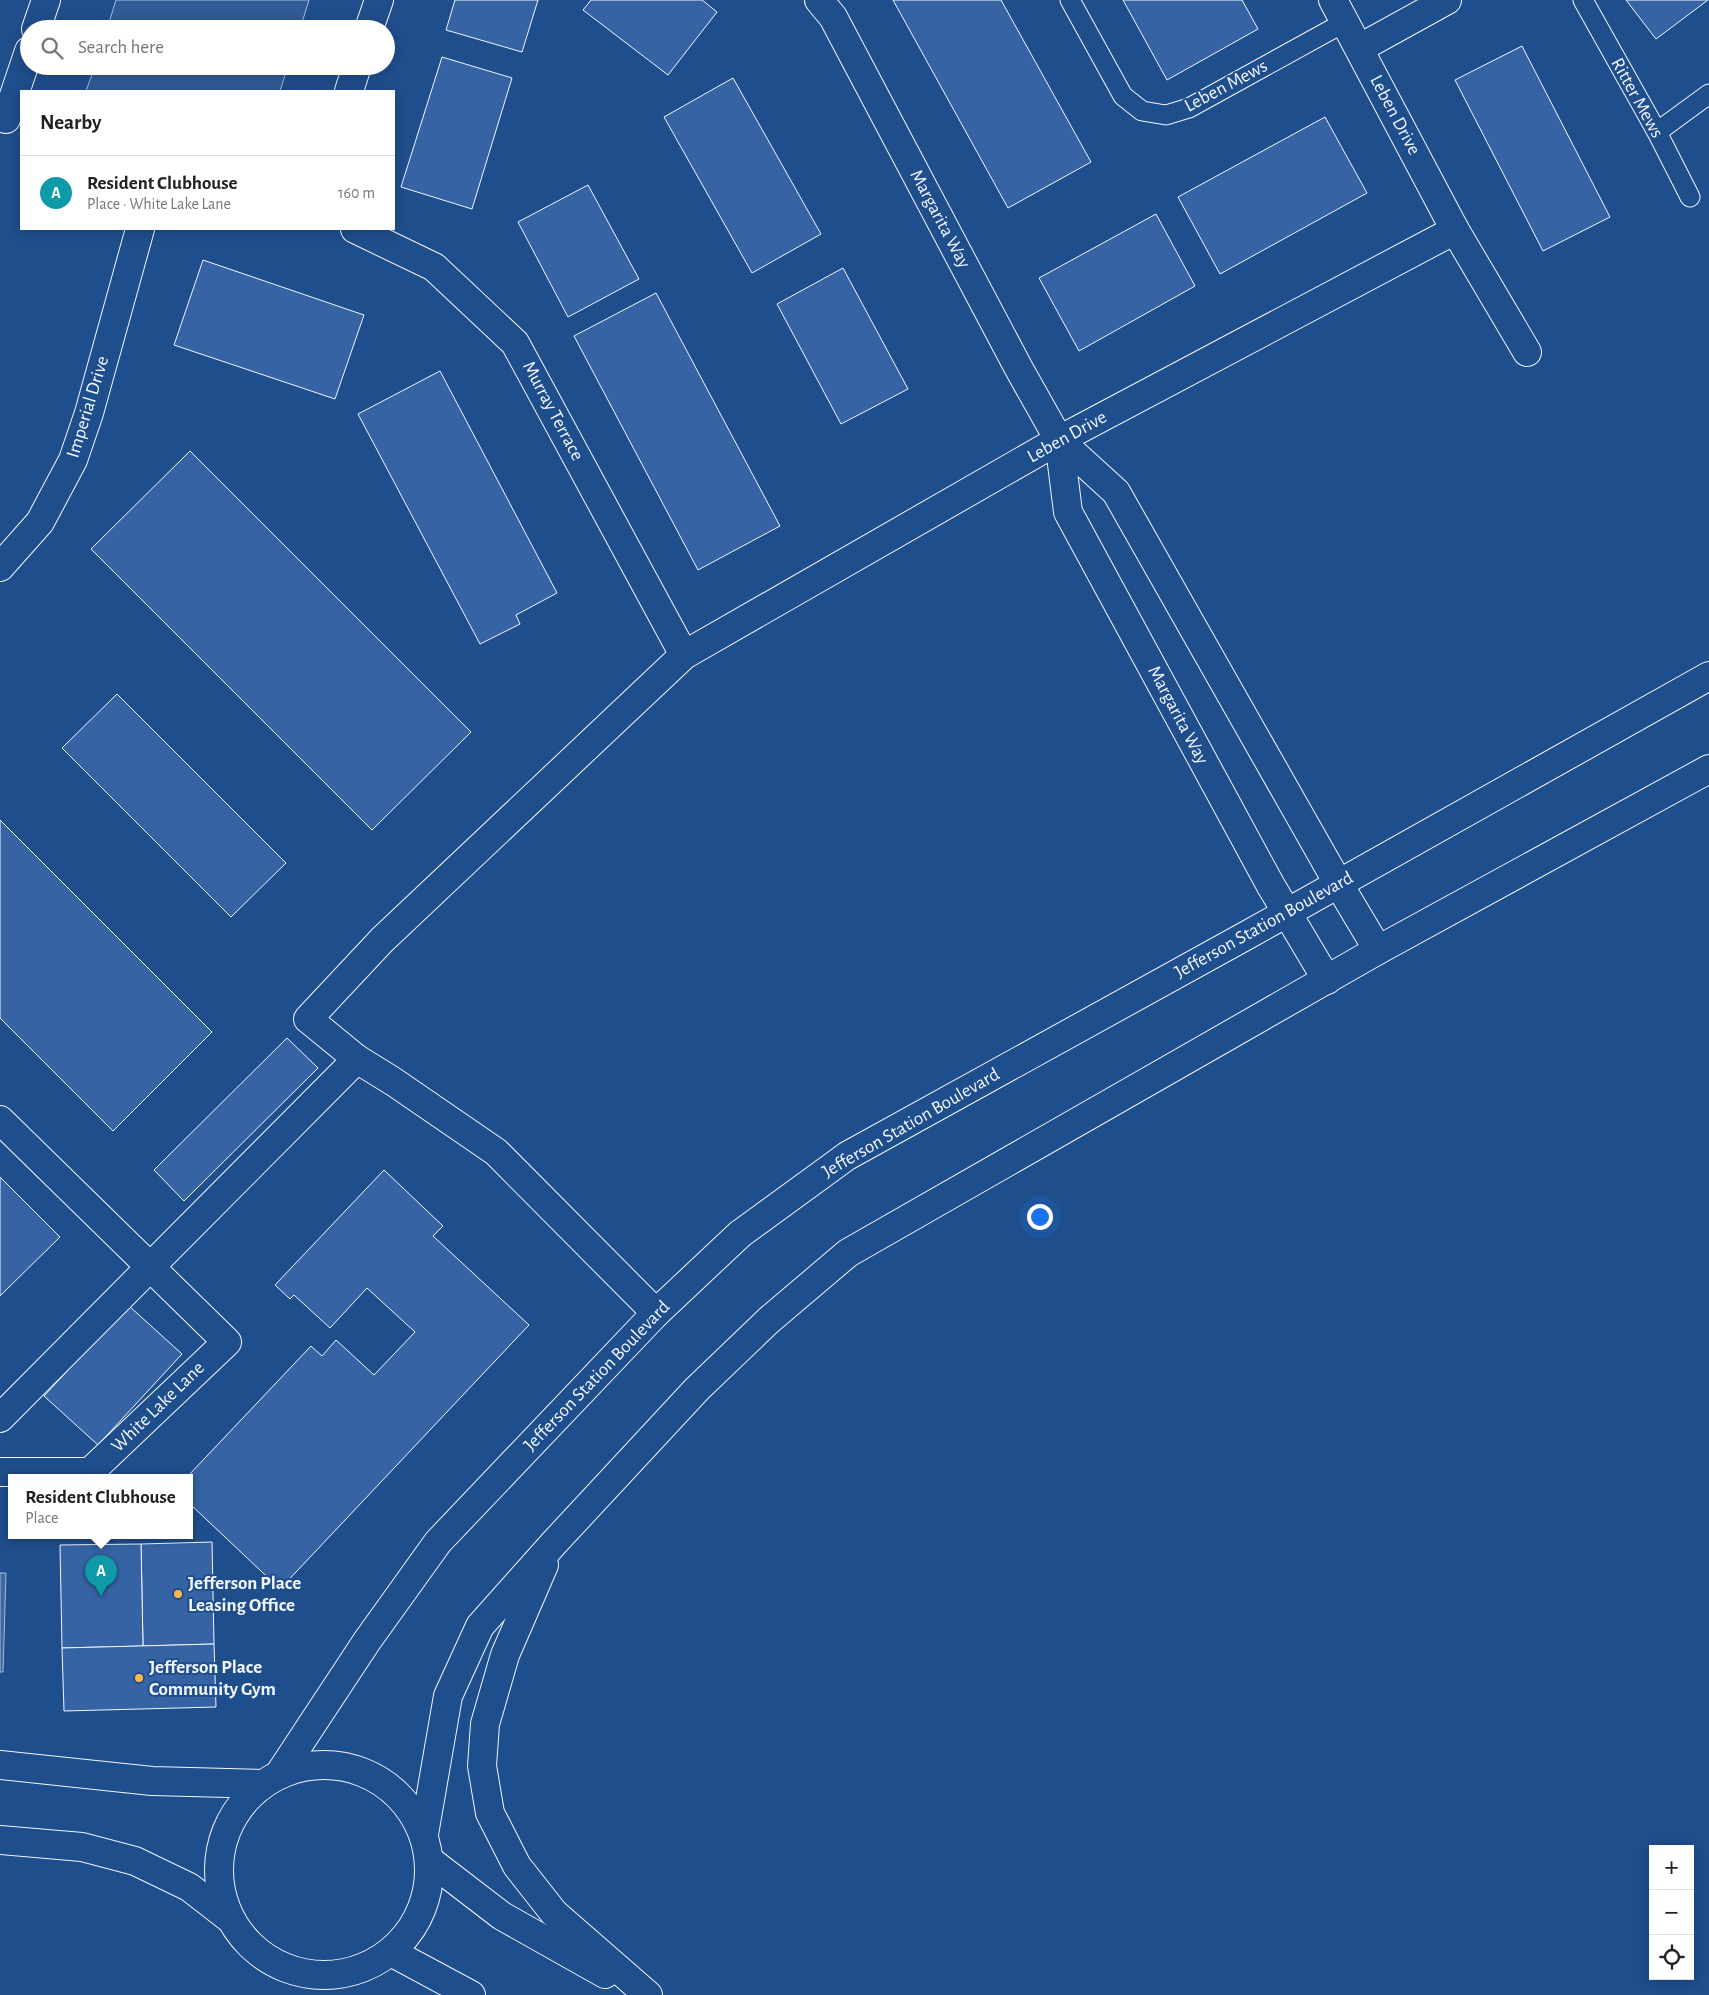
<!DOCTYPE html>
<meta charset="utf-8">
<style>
body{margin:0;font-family:"Alegreya Sans",sans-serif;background:#f2f2f2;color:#222}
.controls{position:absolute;right:15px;bottom:15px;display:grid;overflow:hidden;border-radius:0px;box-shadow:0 2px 12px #0003}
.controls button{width:45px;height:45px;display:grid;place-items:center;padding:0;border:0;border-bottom:1px solid #e0e0e0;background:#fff;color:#222;font:25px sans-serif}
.you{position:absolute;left:1039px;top:1216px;width:18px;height:18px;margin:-12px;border:4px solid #fff;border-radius:50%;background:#1a73e8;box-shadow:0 0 0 8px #1a73e833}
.badge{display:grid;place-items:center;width:32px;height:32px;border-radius:50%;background:#856535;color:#fff;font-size:16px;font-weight:700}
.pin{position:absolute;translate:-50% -41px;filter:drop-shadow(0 1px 2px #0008)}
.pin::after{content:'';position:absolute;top:26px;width:18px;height:15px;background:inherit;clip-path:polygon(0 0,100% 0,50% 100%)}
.popup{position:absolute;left:8px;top:1474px;width:185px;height:65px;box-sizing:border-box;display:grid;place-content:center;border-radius:0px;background:#fff;filter:drop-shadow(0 1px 4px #0005);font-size:16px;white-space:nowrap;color:#767676}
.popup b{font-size:19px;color:#222}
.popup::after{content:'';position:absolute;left:50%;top:100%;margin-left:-10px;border:10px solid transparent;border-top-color:#fff}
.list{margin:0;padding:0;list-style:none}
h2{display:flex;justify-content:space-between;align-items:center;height:65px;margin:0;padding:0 20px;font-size:21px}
h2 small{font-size:16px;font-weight:400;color:#767676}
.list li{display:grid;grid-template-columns:32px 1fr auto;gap:15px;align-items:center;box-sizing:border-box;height:75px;padding:0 20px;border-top:1px solid #e0e0e0}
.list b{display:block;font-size:19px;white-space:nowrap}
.list p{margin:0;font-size:16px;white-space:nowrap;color:#767676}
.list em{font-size:16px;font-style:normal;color:#767676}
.icon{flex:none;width:28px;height:28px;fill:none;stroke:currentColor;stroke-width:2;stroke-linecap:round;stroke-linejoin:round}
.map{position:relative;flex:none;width:1709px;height:1995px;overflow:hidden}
.search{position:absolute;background:#fff;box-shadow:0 2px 12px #0003;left:20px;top:20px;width:375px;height:55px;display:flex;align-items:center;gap:12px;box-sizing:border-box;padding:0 18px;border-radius:28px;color:#767676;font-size:19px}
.panel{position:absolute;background:#fff;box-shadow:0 2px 12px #0003;left:20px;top:90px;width:375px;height:140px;border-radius:0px}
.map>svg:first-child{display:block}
.parking{fill:#305b95;stroke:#a8bbd7}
.water{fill:#3b69a3;stroke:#a8bbd7}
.building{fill:#3563a3;stroke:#f2f6ff}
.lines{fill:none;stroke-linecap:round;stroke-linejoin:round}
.lane-casing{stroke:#f2f6ff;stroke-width:21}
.street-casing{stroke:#f2f6ff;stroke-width:30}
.secondary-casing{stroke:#f2f6ff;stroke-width:30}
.lane{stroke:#1f4e8c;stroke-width:19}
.street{stroke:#1f4e8c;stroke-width:28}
.secondary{stroke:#1f4e8c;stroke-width:28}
.poi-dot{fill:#ffb74d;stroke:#1f4e8c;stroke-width:2}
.labels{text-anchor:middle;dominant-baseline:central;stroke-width:4;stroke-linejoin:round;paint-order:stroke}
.street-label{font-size:19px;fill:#f2f6ff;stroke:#1f4e8c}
.poi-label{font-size:19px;font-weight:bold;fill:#f2f6ff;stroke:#1f4e8c;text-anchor:start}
</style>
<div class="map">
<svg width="1709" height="1995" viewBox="0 0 1709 1995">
<rect width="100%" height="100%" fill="#1f4e8c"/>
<!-- parking -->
<g class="parking">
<polygon points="116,0 309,0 300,29 107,29"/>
<polygon points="95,66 288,66 280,91 86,91"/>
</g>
<!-- water -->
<polygon class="water" points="0,1573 6,1573 3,1672 0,1672"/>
<!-- building -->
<g class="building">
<polygon points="455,0 538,0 522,52 446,30"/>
<polygon points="591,0 702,0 717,12 668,75 583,10"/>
<polygon points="893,0 1001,0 1091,162 1008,208"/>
<polygon points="1123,0 1242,0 1258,29 1167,80"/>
<polygon points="1626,0 1708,0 1656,39"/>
<polygon points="1522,46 1610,217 1543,251 1455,80"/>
<polygon points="442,57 512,78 472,209 401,187"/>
<polygon points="733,78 821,234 752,273 664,117"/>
<polygon points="1325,117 1367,193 1220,274 1178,197"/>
<polygon points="588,185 639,279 568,317 518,222"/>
<polygon points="1156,214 1195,286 1079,351 1039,278"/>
<polygon points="203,260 364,315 335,399 174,345"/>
<polygon points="843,268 908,389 841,424 777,304"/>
<polygon points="656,293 780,526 698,570 574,336"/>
<polygon points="440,371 557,593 516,615 520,624 480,644 358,414"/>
<polygon points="190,451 471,732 372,830 91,549"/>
<polygon points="117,694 286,863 231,917 62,748"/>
<polygon points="0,820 212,1032 113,1131 0,1018"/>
<polygon points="287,1038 318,1068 184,1201 154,1170"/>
<polygon points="384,1170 443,1226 433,1236 529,1325 280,1589 190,1504 190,1477 187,1477 311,1346 322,1356 336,1340 374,1375 415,1332 367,1288 330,1328 294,1295 290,1299 275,1285"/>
<polygon points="0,1177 60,1237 0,1296"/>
<polygon points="128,1305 182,1354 98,1445 44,1396"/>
<polygon points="212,1542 214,1644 143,1646 141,1544"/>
<polygon points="141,1544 143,1646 62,1648 60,1545"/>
<polygon points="214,1644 216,1707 64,1711 62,1648"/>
</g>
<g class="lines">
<!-- lane casing -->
<g class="lane-casing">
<g id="lane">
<polyline points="1070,0 1123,96 1142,111 1166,115 1189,108 1345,22"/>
<polyline points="1583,0 1657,132 1690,197"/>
<polyline points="1657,132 1709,94"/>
</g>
</g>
<!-- street casing -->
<g class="street-casing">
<g id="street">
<polyline points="819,0 833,17 1018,367 1059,440 1116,492 1338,883 1378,950"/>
<polyline points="1333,0 1455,230 1527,352"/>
<polyline points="36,29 46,0"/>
<polyline points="369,29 379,0"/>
<polyline points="1360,48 1447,0"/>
<polyline points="349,91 357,66"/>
<polyline points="6,119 29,51"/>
<polyline points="355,229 434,267 515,343 684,655"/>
<polyline points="1059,440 1068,512 1271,886 1327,980"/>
<polyline points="0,567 40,522 73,460 89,413 140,229"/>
<polyline points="0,1120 227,1342 90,1472 0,1472"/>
<polyline points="656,1313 496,1152 394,1082 357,1059 308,1019 382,940 684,655 1059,440 1455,230"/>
<polyline points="0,1418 357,1059"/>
<polyline points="0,1765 152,1781 261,1784"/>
<polyline points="0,1840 82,1847 135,1861 189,1887 229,1918"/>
</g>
</g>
<!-- secondary casing -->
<g class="secondary-casing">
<g id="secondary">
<polyline points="544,1565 505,1655 485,1724 482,1766 490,1813 517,1866 554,1913 648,1995"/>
<circle cx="324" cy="1870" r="105"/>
<polyline points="280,1773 367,1641 438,1542 656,1313 740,1234 847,1156 1249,934 1709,676"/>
<polyline points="424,1834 448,1696 480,1626 554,1543 697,1389 769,1320 848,1253 1378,950 1709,769"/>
<polyline points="429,1860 502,1916 605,1974"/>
<polyline points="391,1952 471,1995"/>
</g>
</g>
<!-- lane -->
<use href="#lane" class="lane"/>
<!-- street -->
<use href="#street" class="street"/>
<!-- secondary -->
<use href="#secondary" class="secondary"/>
</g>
<!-- markers -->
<g class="poi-dot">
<circle cx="178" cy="1594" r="5"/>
<circle cx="139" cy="1678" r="5"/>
</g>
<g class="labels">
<!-- street labels -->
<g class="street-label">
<text transform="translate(1226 86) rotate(-28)">Leben Mews</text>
<text transform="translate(1637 98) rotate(61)">Ritter Mews</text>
<text transform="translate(1395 115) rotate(62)">Leben Drive</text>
<text transform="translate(940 219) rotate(62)">Margarita Way</text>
<text transform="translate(88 407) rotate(-73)">Imperial Drive</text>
<text transform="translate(553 411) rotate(62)">Murray Terrace</text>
<text transform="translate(1067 437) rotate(-29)">Leben Drive</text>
<text transform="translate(1178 715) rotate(62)">Margarita Way</text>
<text transform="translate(1264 925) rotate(-29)">Jefferson Station Boulevard</text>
<text transform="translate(911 1123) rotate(-30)">Jefferson Station Boulevard</text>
<text transform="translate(597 1376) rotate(-46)">Jefferson Station Boulevard</text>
<text transform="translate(158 1407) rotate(-44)">White Lake Lane</text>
</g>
<!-- poi labels -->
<g class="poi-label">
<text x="188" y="1583">Jefferson Place<tspan x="188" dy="22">Leasing Office</tspan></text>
<text x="149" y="1667">Jefferson Place<tspan x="149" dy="22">Community Gym</tspan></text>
</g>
</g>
</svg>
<div class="controls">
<button>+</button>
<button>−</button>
<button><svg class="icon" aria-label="locate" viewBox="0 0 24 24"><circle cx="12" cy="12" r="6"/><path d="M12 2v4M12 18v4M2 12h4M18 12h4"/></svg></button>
</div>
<div class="you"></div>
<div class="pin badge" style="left:101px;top:1596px;background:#0f9aa8">A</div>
<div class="popup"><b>Resident Clubhouse</b>Place</div>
<div class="search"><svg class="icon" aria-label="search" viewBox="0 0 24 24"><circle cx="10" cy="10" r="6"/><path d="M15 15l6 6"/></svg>Search here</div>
<section class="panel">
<h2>Nearby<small></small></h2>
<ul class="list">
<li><span class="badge" style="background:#0f9aa8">A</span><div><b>Resident Clubhouse</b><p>Place · White Lake Lane</p></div><em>160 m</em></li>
</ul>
</section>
</div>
